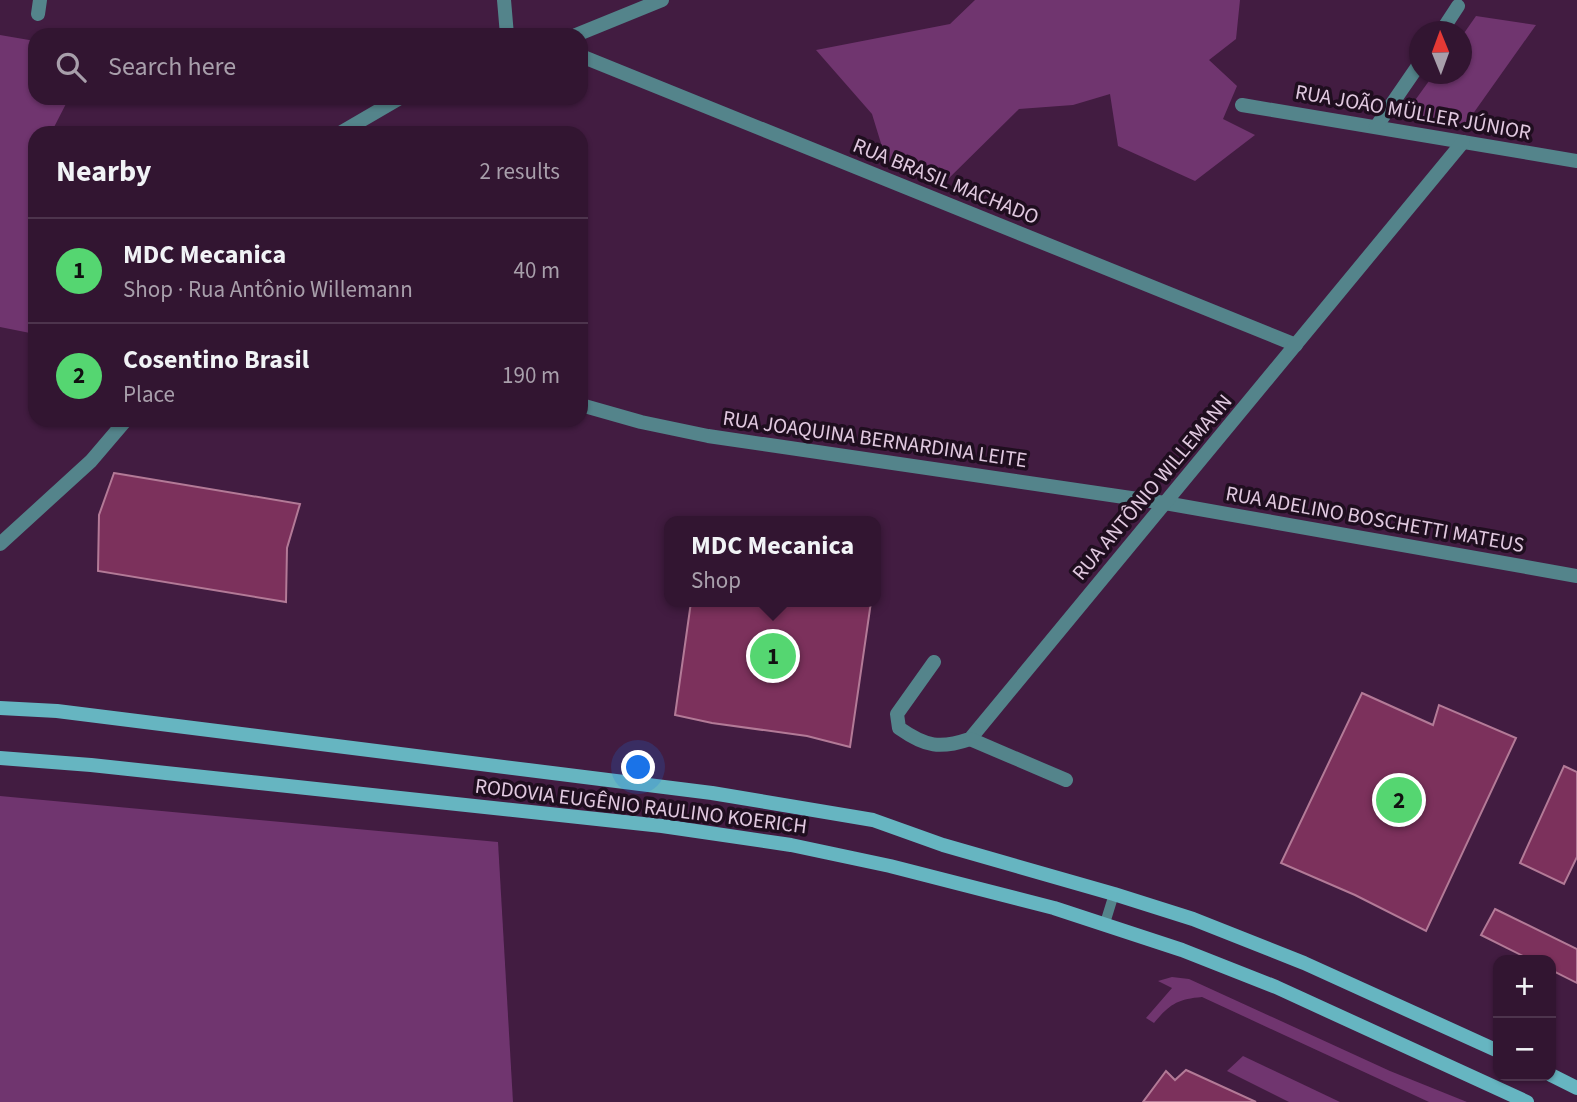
<!DOCTYPE html>
<meta charset="utf-8">
<style>
body{margin:0;font-family:"Source Sans 3",sans-serif;background:#3a1e39;color:#f1f3f6}
.controls{position:absolute;right:21px;bottom:21px;display:grid;overflow:hidden;border-radius:14px;box-shadow:0 2px 5px #0004}
.controls button{width:63px;height:63px;display:grid;place-items:center;padding:0;border:0;border-bottom:2px solid #4d344d;background:#321531;color:#f1f3f6;font:35px sans-serif}
.compass{position:absolute;left:1409px;top:21px;width:63px;height:63px;border-radius:50%;background:#321531;box-shadow:0 2px 5px #0004;rotate:359deg}
.you{position:absolute;left:639px;top:768px;width:24px;height:24px;margin:-18px;border:5px solid #fff;border-radius:50%;background:#1a73e8;box-shadow:0 0 0 10px #1a73e833}
.badge{display:grid;place-items:center;width:46px;height:46px;border-radius:50%;background:#55d671;color:#111;font-size:23px;font-weight:700}
.pin{position:absolute;translate:-50% -50%;border:4px solid #fff;box-shadow:0 2px 7px #0006}
.popup{position:absolute;left:664px;top:516px;width:217px;height:91px;box-sizing:border-box;display:grid;place-content:center;border-radius:14px;background:#321531;filter:drop-shadow(0 2px 5px #0005);font-size:23px;white-space:nowrap;color:#a89fab}
.popup b{font-size:26px;color:#f1f3f6}
.popup::after{content:'';position:absolute;left:50%;top:100%;margin-left:-14px;border:14px solid transparent;border-top-color:#321531}
.list{margin:0;padding:0;list-style:none}
h2{display:flex;justify-content:space-between;align-items:center;height:91px;margin:0;padding:0 28px;font-size:30px}
h2 small{font-size:23px;font-weight:400;color:#a89fab}
.list li{display:grid;grid-template-columns:46px 1fr auto;gap:21px;align-items:center;box-sizing:border-box;height:105px;padding:0 28px;border-top:2px solid #4d344d}
.list b{display:block;font-size:26px;white-space:nowrap}
.list p{margin:0;font-size:23px;white-space:nowrap;color:#a89fab}
.list em{font-size:23px;font-style:normal;color:#a89fab}
.icon{flex:none;width:38px;height:38px;fill:none;stroke:currentColor;stroke-width:2;stroke-linecap:round;stroke-linejoin:round}
.map{position:relative;flex:none;width:1577px;height:1102px;overflow:hidden}
.search{position:absolute;background:#321531;box-shadow:0 2px 5px #0004;left:28px;top:28px;width:560px;height:77px;display:flex;align-items:center;gap:18px;box-sizing:border-box;padding:0 24px;border-radius:21px;color:#a89fab;font-size:26px}
.panel{position:absolute;background:#321531;box-shadow:0 2px 5px #0004;left:28px;top:126px;width:560px;height:301px;border-radius:21px}
.map>svg:first-child{display:block}
.green{fill:#70356f}
.building{fill:#7c315c;stroke:#b37a97;stroke-width:2}
.lines{fill:none;stroke-linecap:round;stroke-linejoin:round}
.service{stroke:#54848b;stroke-width:10}
.minor{stroke:#54848b;stroke-width:14}
.tertiary{stroke:#54848b;stroke-width:14}
.secondary{stroke:#66b5c1;stroke-width:14}
.labels{text-anchor:middle;dominant-baseline:central;stroke-width:7;stroke-linejoin:round;paint-order:stroke}
.street-label{font-size:21px;fill:#e1c9e0;stroke:#1f0e1f}
</style>
<div class="map">
<svg width="1577" height="1102" viewBox="0 0 1577 1102">
<rect width="100%" height="100%" fill="#421c41"/>
<!-- green -->
<g class="green">
<polygon points="975,0 1240,0 1236,39 1209,60 1237,86 1223,119 1255,135 1195,181 1118,146 1110,94 1073,105 1019,109 944,183 887,163 872,114 816,50 950,24"/>
<polygon points="1476,16 1536,25 1465,125 1403,117 1434,74 1462,74 1462,36"/>
<polygon points="0,35 35,41 35,98 69,98 51,133 35,133 35,162 30,172 35,213 35,334 0,327"/>
<polygon points="0,796 498,842 513,1102 0,1102"/>
<path d="M1172,977L1189,979L1390,1071L1467,1102H1429L1202,997C1177,999 1169,1005 1154,1023L1146,1018L1172,988L1158,981Z"/>
<polygon points="1243,1056 1340,1102 1289,1102 1227,1071"/>
</g>
<!-- building -->
<g class="building">
<polygon points="114,473 300,504 287,548 286,602 98,571 99,515"/>
<polygon points="691,602 871,602 850,747 807,736 712,723 675,715"/>
<polygon points="1362,693 1433,725 1439,705 1516,738 1426,931 1355,895 1281,863"/>
<polygon points="1564,766 1577,772 1577,857 1564,884 1520,863"/>
<polygon points="1495,909 1577,949 1577,983 1551,970 1551,960 1531,960 1481,935"/>
<polygon points="1186,1070 1256,1102 1143,1102 1166,1071 1175,1080"/>
</g>
<g class="lines">
<!-- service -->
<polyline class="service" points="1105,923 1114,894"/>
<!-- minor -->
<g class="minor">
<polyline points="504,0 507,35"/>
<polyline points="38,14 40,0"/>
<polyline points="1441,32 1458,6"/>
<polyline points="581,56 1296,345"/>
<polyline points="1242,105 1577,161"/>
<polyline points="1376,127 1420,63"/>
<polyline points="581,405 641,422 708,436 1165,503 1577,576"/>
<path d="M934,662L897,714L899,728C926,747 940,749 970,739L1463,142"/>
<polyline points="970,739 1066,780"/>
</g>
<!-- tertiary -->
<g class="tertiary">
<polyline points="576,35 662,0"/>
<polyline points="340,133 400,98"/>
<polyline points="0,544 91,461 126,420"/>
</g>
<!-- secondary -->
<g class="secondary">
<polyline points="0,708 57,711 712,793 873,820 943,845 1114,894 1193,919 1304,963 1498,1051"/>
<polyline points="0,758 91,765 662,826 791,845 890,866 1054,908 1182,950 1276,987 1527,1102"/>
<polyline points="1551,1075 1577,1088"/>
</g>
</g>
<g class="labels">
<!-- street labels -->
<g class="street-label">
<text transform="translate(1413 112) rotate(10)">RUA JOÃO MÜLLER JÚNIOR</text>
<text transform="translate(946 181) rotate(22)">RUA BRASIL MACHADO</text>
<text transform="translate(875 439) rotate(8)">RUA JOAQUINA BERNARDINA LEITE</text>
<text transform="translate(1152 487) rotate(-50)">RUA ANTÔNIO WILLEMANN</text>
<text transform="translate(1375 519) rotate(10)">RUA ADELINO BOSCHETTI MATEUS</text>
<text transform="translate(641 806) rotate(7)">RODOVIA EUGÊNIO RAULINO KOERICH</text>
</g>
</g>
</svg>
<div class="controls">
<button>+</button>
<button>−</button>
</div>
<svg class="compass" viewBox="-18 -18 36 36"><path d="M0-13l5 13h-10z" fill="#e53935"/><path d="M0 13l5-13h-10z" fill="#a89fab"/></svg>
<div class="you"></div>
<div class="pin badge" style="left:773px;top:656px">1</div>
<div class="popup"><b>MDC Mecanica</b>Shop</div>
<div class="pin badge" style="left:1399px;top:800px">2</div>
<div class="search"><svg class="icon" aria-label="search" viewBox="0 0 24 24"><circle cx="10" cy="10" r="6"/><path d="M15 15l6 6"/></svg>Search here</div>
<section class="panel">
<h2>Nearby<small>2 results</small></h2>
<ul class="list">
<li><span class="badge">1</span><div><b>MDC Mecanica</b><p>Shop · Rua Antônio Willemann</p></div><em>40 m</em></li>
<li><span class="badge">2</span><div><b>Cosentino Brasil</b><p>Place</p></div><em>190 m</em></li>
</ul>
</section>
</div>
